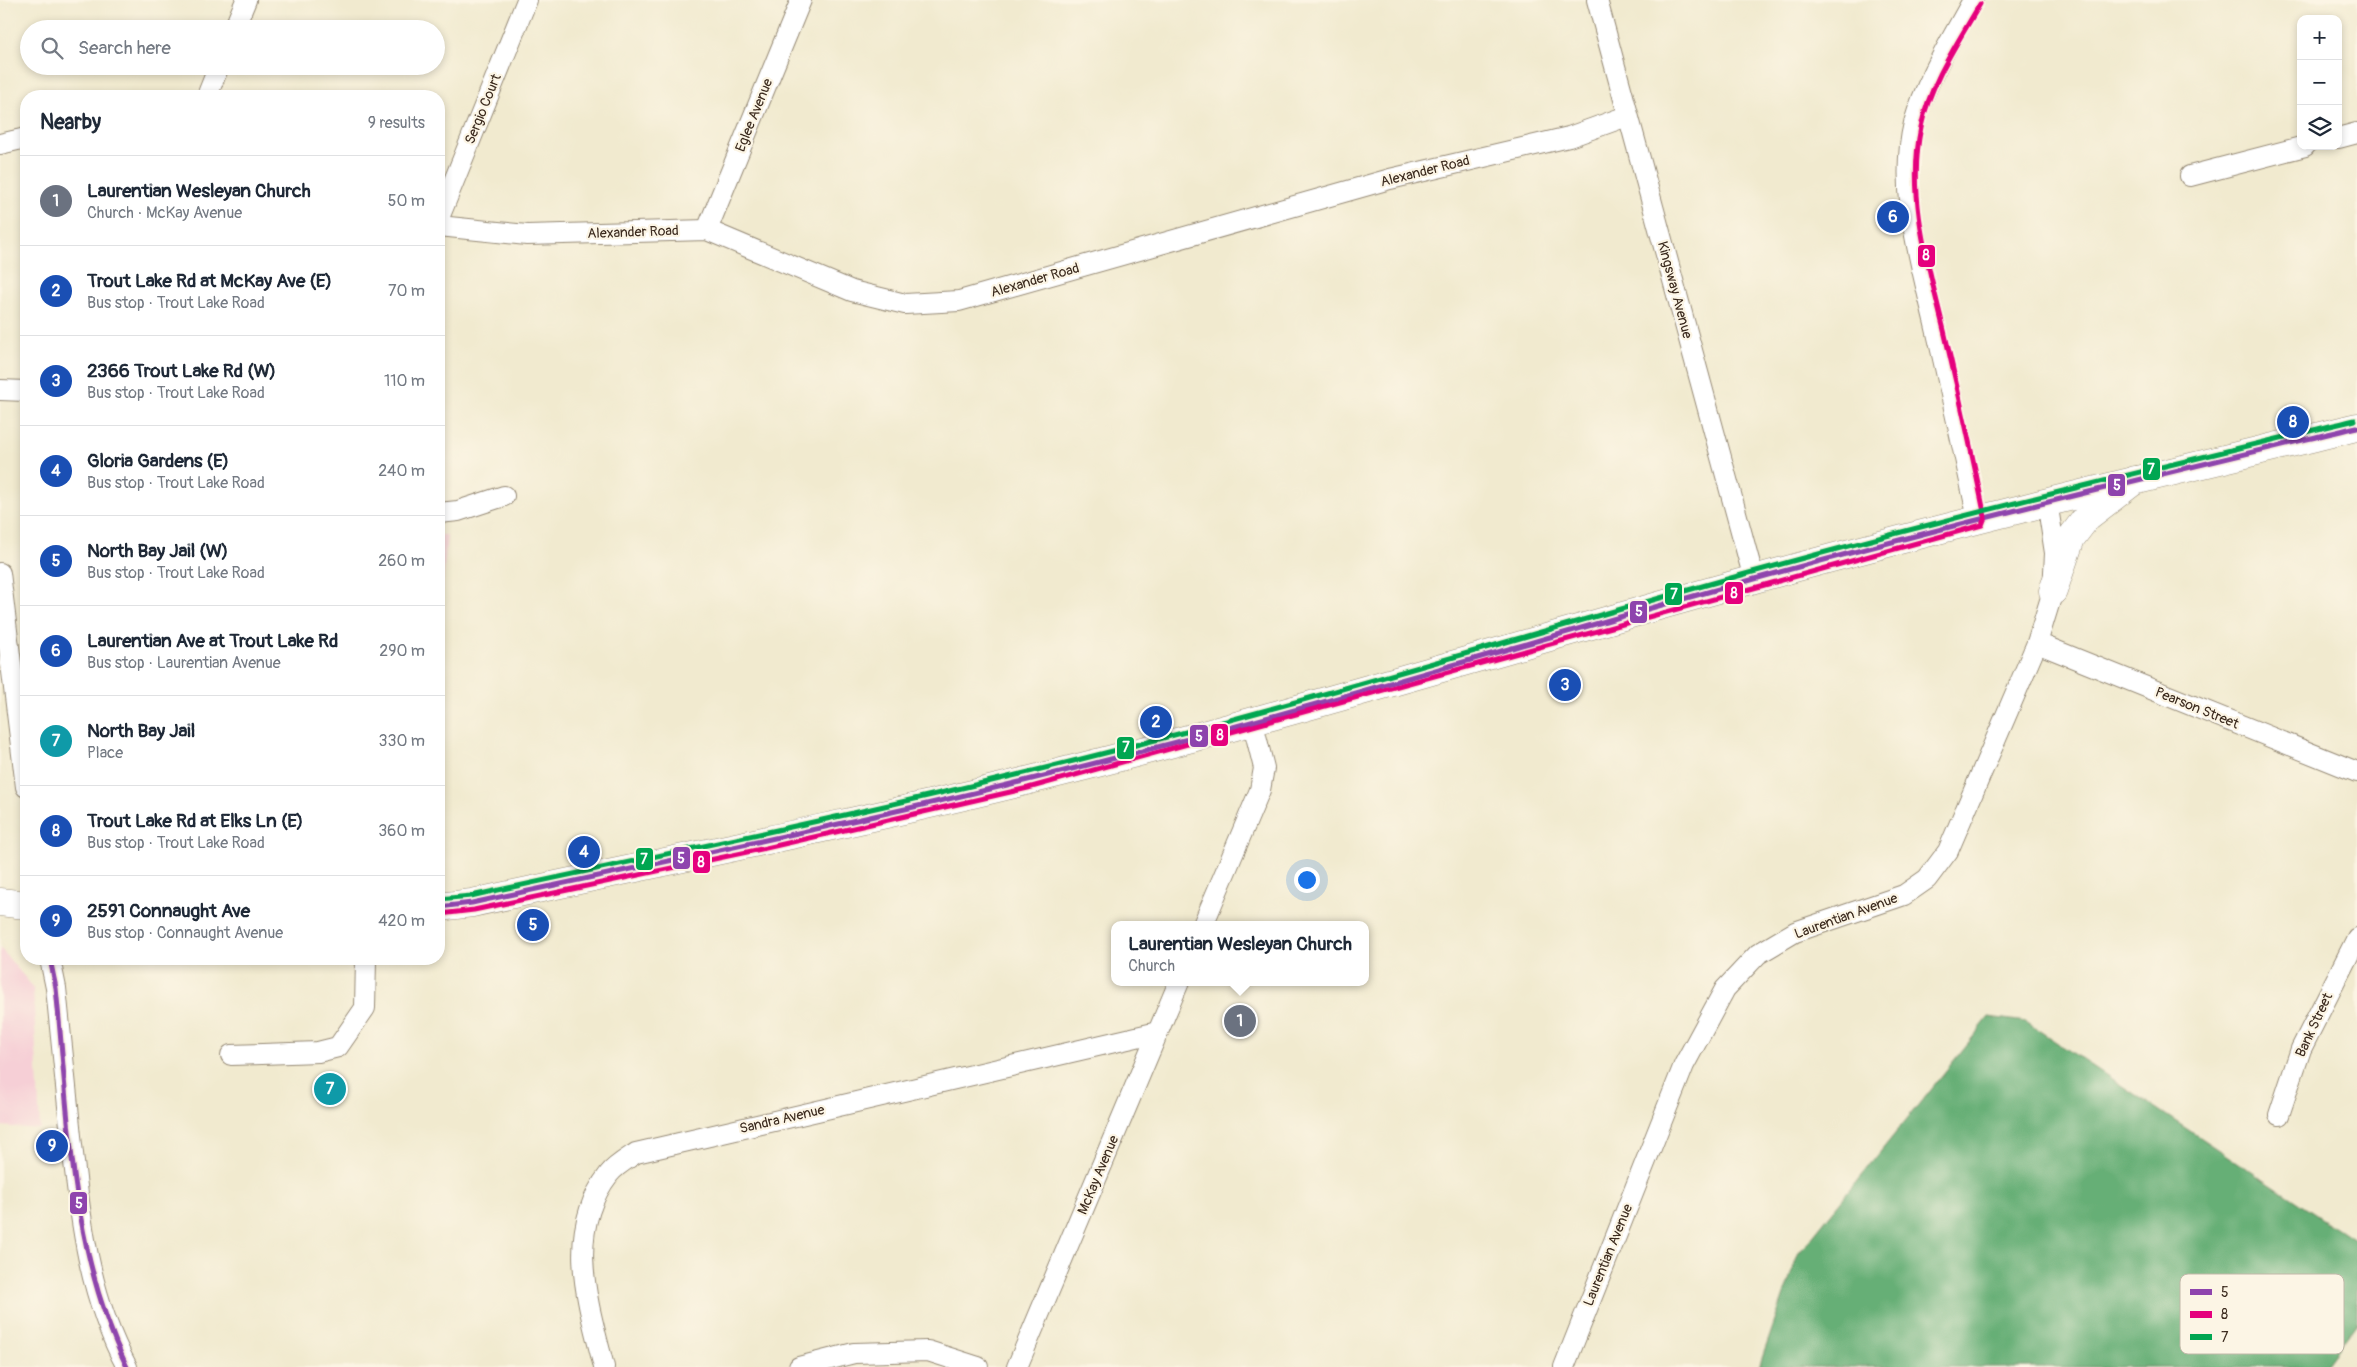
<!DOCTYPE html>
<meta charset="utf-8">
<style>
body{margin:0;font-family:Pangolin,sans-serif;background:#f6f6f7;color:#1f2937}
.controls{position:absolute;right:15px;top:15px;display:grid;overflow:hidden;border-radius:10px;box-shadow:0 2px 8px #0003}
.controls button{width:45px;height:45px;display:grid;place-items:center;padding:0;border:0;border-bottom:1px solid #e0e1e3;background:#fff;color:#1f2937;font:25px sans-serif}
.you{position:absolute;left:1306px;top:879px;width:18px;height:18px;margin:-12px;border:4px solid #fff;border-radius:50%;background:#1a73e8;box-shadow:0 0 0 8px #1a73e833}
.badge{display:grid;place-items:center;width:32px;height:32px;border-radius:50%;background:#1f6fb2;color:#fff;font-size:16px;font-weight:700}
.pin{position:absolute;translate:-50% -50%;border:2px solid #fff;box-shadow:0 1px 5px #0006}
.popup{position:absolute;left:1111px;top:921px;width:258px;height:65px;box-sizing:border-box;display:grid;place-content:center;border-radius:10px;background:#fff;filter:drop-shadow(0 1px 4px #0005);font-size:16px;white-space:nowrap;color:#747a83}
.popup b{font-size:19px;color:#1f2937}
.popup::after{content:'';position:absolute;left:50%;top:100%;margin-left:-10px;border:10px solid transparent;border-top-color:#fff}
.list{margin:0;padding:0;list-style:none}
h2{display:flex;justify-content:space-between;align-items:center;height:65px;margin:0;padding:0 20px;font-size:21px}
h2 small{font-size:16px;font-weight:400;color:#747a83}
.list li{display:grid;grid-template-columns:32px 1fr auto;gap:15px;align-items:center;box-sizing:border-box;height:90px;padding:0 20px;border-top:1px solid #e0e1e3}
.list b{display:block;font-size:19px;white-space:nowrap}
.list p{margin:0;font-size:16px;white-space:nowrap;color:#747a83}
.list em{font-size:16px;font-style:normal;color:#747a83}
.icon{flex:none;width:28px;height:28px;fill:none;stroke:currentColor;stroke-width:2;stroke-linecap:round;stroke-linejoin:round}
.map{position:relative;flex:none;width:2357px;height:1367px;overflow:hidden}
.search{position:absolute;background:#fff;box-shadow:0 2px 8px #0003;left:20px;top:20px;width:425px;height:55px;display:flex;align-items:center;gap:12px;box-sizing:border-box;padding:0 18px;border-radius:28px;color:#747a83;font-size:19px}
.panel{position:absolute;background:#fff;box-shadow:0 2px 8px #0003;left:20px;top:90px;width:425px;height:875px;border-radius:20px}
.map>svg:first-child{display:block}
.built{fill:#f6cfd6}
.forest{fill:#66af76;stroke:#506c4a}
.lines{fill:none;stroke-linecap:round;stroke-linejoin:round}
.minor-casing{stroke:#968a76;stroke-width:22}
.secondary-casing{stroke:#968a76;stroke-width:29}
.primary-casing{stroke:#968a76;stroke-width:29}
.minor{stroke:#fff;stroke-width:20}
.secondary{stroke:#fff;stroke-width:28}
.primary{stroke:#fff;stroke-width:28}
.bus-1-casing{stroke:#fcf5e5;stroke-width:9}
.bus-2-casing{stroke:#fcf5e5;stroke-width:9}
.bus-3-casing{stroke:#fcf5e5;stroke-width:9}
.bus-1{stroke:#8e44ad;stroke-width:5}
.bus-2{stroke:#e5007d;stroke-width:5}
.bus-3{stroke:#00a651;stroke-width:5}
.labels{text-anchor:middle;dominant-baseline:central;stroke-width:4.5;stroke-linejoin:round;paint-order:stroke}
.street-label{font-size:14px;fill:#3b2a1e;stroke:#fcf5e5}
.key{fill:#fcf5e5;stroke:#c2b8a9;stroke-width:1}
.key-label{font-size:14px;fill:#3b2a1e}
.line-badge{stroke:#fcf5e5;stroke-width:2}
.badge-label{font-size:14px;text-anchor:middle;font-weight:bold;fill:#fff}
</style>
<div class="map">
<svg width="2357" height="1367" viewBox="0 0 2357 1367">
<rect width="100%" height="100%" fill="#fcf5e5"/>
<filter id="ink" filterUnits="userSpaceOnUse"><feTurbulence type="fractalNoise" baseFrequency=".02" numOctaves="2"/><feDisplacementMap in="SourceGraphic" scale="10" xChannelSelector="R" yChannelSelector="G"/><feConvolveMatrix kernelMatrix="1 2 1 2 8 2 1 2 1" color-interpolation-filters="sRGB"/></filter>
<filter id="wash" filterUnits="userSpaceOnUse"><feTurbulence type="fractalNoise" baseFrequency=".0096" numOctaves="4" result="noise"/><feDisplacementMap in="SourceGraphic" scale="20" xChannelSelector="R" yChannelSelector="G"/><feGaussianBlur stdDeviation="1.12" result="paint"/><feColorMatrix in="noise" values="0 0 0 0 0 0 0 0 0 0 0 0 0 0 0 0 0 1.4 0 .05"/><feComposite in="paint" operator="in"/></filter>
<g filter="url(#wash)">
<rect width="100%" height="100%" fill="#f1eacf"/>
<!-- built -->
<g class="built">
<polygon points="439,535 447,535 439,627"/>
<polygon points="0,948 33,987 40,1129 0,1126"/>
</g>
<!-- forest -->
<polygon class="forest" points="1989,1017 2026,1022 2357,1242 2357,1323 2324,1367 1759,1367 1798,1254"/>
</g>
<g filter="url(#ink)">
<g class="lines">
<!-- minor casing -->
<g class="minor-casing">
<g id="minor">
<polyline points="1597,0 1754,579"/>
<path d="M1973,0C1952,39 1926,80 1914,123C1897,193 1923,269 1938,337C1952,397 1965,458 1978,519"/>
<polyline points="234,29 246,0"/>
<polyline points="207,96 219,66"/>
<polyline points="2338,138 2357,133"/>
<polyline points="0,144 26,138"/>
<polyline points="2190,176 2305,146"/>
<polyline points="439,218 527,0"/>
<polyline points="439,226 527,235 707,230 852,291 905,304 959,301 1390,179 1569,137 1627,116"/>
<polyline points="707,230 801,0"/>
<polyline points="0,390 26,391"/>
<polyline points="439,513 458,511 504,496"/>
<polyline points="0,573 26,787"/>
<polyline points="2037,643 2357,772"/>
<polyline points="1203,925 1260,790 1264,768 1252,720"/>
<path d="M50,959L56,988C61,1037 66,1086 71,1136C80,1216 88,1295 127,1367"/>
<polyline points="231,1055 318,1052 338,1047 365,1008 366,959"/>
<polyline points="2279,1115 2301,1049 2357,938"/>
<path d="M604,1367C588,1303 564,1232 609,1174C615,1166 627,1159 636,1153L1158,1032"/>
<polyline points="799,1367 854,1353 928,1351 978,1367"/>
<polyline points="1017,1367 1179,982"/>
<polyline points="1564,1367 1684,1065 1725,989 1758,954 1795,932 1904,895 1927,879 1948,851 2037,643 2053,591 2055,553 2047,501"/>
</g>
</g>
<!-- secondary casing -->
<g class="secondary-casing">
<polyline id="secondary" points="2053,591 2071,538 2087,517 2135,480"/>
</g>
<!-- primary casing -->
<g class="primary-casing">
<g id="primary">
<polyline points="0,902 26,905"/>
<path d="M439,907L472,903C657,863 843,826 1026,781C1269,721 1509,647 1751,580C1952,524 2154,476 2357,427"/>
</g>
</g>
<!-- minor -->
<use href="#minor" class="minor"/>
<!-- secondary -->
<use href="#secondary" class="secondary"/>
<!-- primary -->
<use href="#primary" class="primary"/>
<!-- bus-1 casing -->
<g class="bus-1-casing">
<g id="bus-1">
<path d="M439,907L472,903C685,857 899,814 1111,759C1325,705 1537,639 1751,580C1952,524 2154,476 2357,427"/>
<path d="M50,959L56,988C69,1115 70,1250 127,1367"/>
</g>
</g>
<!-- bus-2 casing -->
<g class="bus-2-casing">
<path id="bus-2" d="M440,914L474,910L766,848L1028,788L1982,525L1985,517C1973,458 1960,399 1946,339C1930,270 1906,198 1921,127C1930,83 1958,42 1980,4"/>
</g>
<!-- bus-3 casing -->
<g class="bus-3-casing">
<path id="bus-3" d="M439,899L471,896C684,850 898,806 1109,752C1324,697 1536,632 1749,573C1950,517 2153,469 2355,420"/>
</g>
<!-- bus-1 -->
<use href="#bus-1" class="bus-1"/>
<!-- bus-2 -->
<use href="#bus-2" class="bus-2"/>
<!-- bus-3 -->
<use href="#bus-3" class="bus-3"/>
</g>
</g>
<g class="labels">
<!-- street labels -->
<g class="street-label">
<text transform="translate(483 109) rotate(-68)">Sergio Court</text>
<text transform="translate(754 115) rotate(-68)">Eglee Avenue</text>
<text transform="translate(1425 171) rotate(-14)">Alexander Road</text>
<text transform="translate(633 232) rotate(-2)">Alexander Road</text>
<text transform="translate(1035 280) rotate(-16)">Alexander Road</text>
<text transform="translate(1675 290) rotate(75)">Kingsway Avenue</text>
<text transform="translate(2197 708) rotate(22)">Pearson Street</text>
<text transform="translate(1846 916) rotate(-20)">Laurentian Avenue</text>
<text transform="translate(2314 1025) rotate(-65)">Bank Street</text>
<text transform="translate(782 1119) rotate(-13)">Sandra Avenue</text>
<text transform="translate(1098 1175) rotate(-67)">McKay Avenue</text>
<text transform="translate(1608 1255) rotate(-68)">Laurentian Avenue</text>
</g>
</g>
<!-- legend -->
<rect x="2180" y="1274" width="164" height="80" rx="8" class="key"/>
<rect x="2190" y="1289" width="22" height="6" fill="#8e44ad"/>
<rect x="2190" y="1311" width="22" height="7" fill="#e5007d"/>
<rect x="2190" y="1334" width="22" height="6" fill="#00a651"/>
<g class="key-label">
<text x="2221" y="1297">5</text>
<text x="2221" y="1319">8</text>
<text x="2221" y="1342">7</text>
</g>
<g class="line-badge">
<rect x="1917" y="244" width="19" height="24" rx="5" fill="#e5007d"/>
<rect x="2142" y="457" width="19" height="24" rx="5" fill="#00a651"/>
<rect x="2107" y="473" width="19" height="24" rx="5" fill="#8e44ad"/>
<rect x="1724" y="581" width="20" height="24" rx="5" fill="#e5007d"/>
<rect x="1664" y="582" width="19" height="24" rx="5" fill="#00a651"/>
<rect x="1629" y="600" width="19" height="24" rx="5" fill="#8e44ad"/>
<rect x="1210" y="723" width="19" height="24" rx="5" fill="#e5007d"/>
<rect x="1189" y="724" width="20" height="24" rx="5" fill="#8e44ad"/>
<rect x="1116" y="736" width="19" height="24" rx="5" fill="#00a651"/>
<rect x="672" y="846" width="19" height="24" rx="5" fill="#8e44ad"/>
<rect x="635" y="847" width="19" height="24" rx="5" fill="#00a651"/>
<rect x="692" y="850" width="19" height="24" rx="5" fill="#e5007d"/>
<rect x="69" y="1191" width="19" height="24" rx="5" fill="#8e44ad"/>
</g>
<g class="badge-label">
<text x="1926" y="260">8</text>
<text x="2151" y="474">7</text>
<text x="2117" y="490">5</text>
<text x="1734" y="598">8</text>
<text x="1674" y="599">7</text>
<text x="1639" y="616">5</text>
<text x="1220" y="740">8</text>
<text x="1199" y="741">5</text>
<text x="1126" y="752">7</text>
<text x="681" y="863">5</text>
<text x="644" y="864">7</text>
<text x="701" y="867">8</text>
<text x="79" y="1208">5</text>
</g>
</svg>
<div class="controls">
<button>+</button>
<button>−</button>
<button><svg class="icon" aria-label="layers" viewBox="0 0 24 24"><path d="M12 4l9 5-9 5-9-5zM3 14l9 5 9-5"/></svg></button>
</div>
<div class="you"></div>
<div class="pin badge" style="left:1240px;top:1021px;background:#6b7280">1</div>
<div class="popup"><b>Laurentian Wesleyan Church</b>Church</div>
<div class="pin badge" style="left:1156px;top:722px;background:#1a4fb4">2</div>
<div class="pin badge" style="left:1565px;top:685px;background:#1a4fb4">3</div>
<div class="pin badge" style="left:584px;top:852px;background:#1a4fb4">4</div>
<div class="pin badge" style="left:533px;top:925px;background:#1a4fb4">5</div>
<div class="pin badge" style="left:1893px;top:217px;background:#1a4fb4">6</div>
<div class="pin badge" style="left:330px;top:1089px;background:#0f9aa8">7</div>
<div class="pin badge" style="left:2293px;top:422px;background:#1a4fb4">8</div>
<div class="pin badge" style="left:52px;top:1146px;background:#1a4fb4">9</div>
<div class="search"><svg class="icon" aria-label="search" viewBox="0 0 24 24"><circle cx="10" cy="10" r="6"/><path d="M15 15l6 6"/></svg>Search here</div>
<section class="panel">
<h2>Nearby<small>9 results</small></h2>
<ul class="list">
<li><span class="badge" style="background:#6b7280">1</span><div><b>Laurentian Wesleyan Church</b><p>Church · McKay Avenue</p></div><em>50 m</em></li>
<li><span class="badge" style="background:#1a4fb4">2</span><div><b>Trout Lake Rd at McKay Ave (E)</b><p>Bus stop · Trout Lake Road</p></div><em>70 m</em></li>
<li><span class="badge" style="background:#1a4fb4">3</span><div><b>2366 Trout Lake Rd (W)</b><p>Bus stop · Trout Lake Road</p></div><em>110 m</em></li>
<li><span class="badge" style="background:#1a4fb4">4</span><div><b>Gloria Gardens (E)</b><p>Bus stop · Trout Lake Road</p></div><em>240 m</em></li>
<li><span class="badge" style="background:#1a4fb4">5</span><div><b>North Bay Jail (W)</b><p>Bus stop · Trout Lake Road</p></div><em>260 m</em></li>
<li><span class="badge" style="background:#1a4fb4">6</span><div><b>Laurentian Ave at Trout Lake Rd</b><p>Bus stop · Laurentian Avenue</p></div><em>290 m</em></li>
<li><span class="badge" style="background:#0f9aa8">7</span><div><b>North Bay Jail</b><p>Place</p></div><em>330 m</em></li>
<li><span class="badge" style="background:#1a4fb4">8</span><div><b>Trout Lake Rd at Elks Ln (E)</b><p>Bus stop · Trout Lake Road</p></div><em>360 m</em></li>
<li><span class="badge" style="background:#1a4fb4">9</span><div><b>2591 Connaught Ave</b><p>Bus stop · Connaught Avenue</p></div><em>420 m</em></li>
</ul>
</section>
</div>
